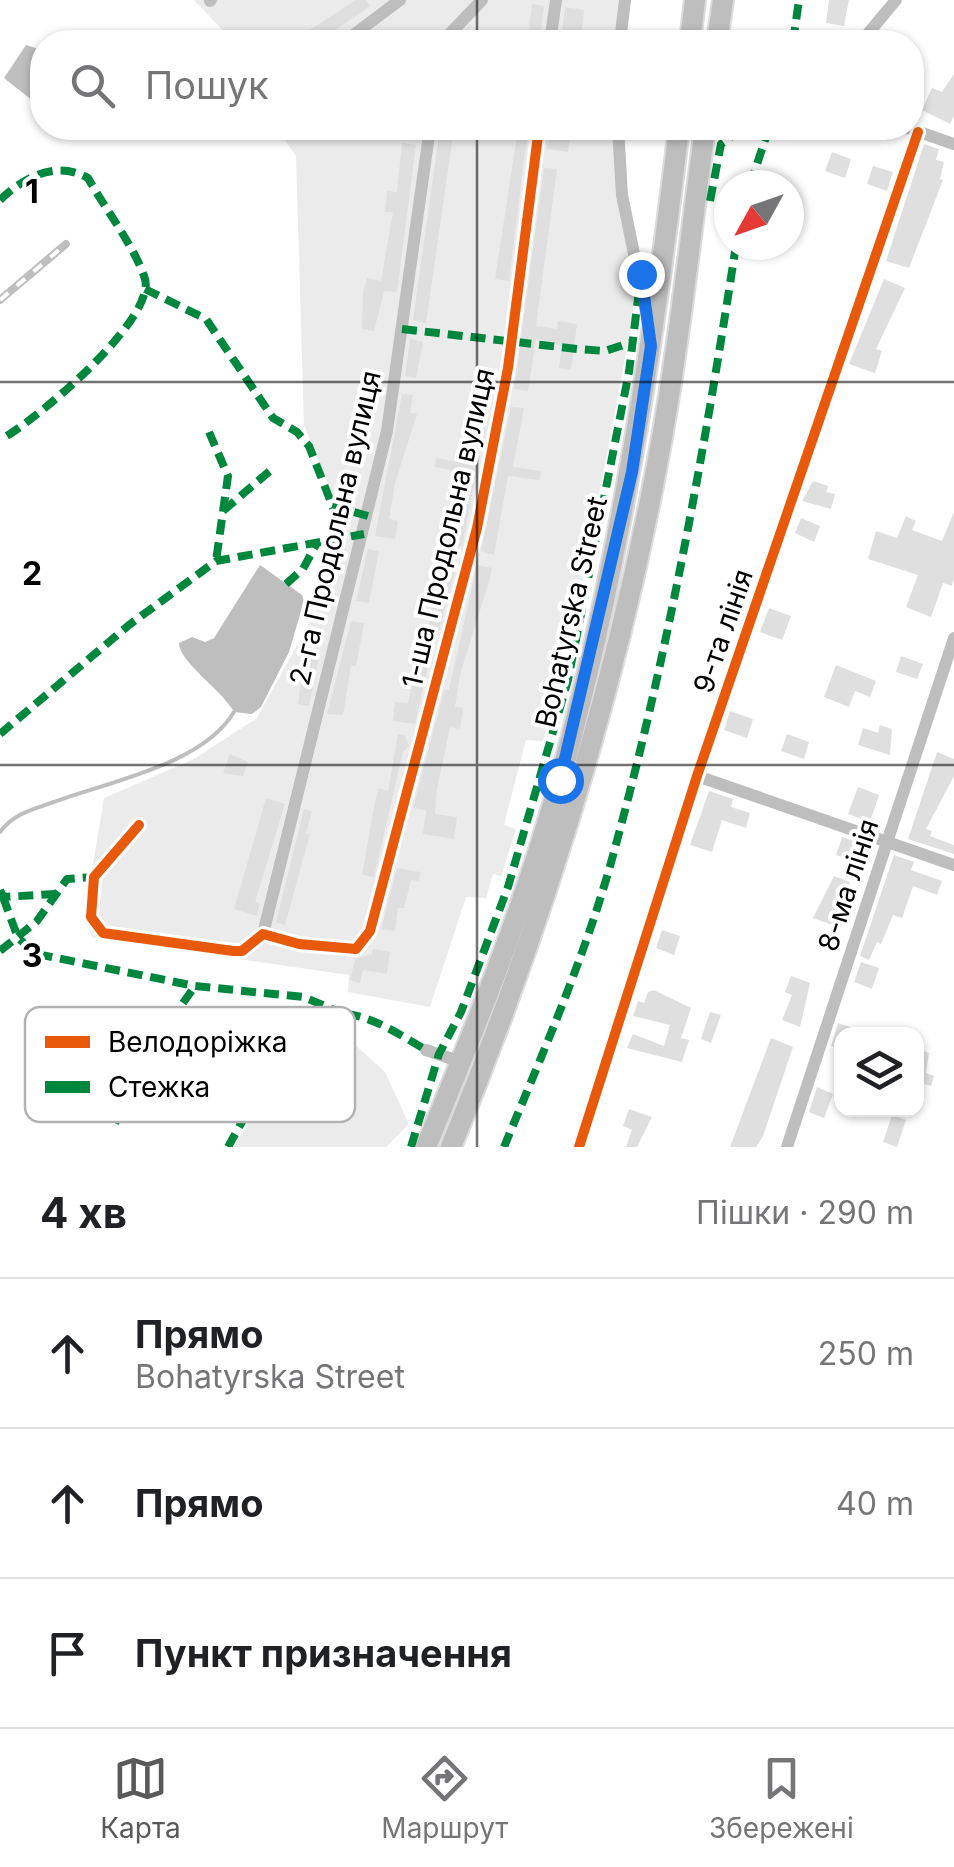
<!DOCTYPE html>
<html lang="uk">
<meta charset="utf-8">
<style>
body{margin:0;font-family:Inter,sans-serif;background:#f6f6f6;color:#202124}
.controls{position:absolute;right:30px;bottom:30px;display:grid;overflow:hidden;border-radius:20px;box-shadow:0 2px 8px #0004}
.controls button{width:90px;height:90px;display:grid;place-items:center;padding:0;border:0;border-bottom:2px solid #e0e0e0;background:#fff;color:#202124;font:50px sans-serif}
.compass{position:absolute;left:714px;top:170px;width:90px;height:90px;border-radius:50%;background:#fff;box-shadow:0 2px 8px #0004;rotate:230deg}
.stop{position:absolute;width:30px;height:30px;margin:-22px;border:8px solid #1a73e8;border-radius:50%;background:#fff}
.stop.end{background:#1a73e8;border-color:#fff;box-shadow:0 2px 10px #0008}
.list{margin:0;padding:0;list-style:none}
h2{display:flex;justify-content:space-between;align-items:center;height:130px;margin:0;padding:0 40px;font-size:42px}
h2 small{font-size:32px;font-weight:400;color:#757577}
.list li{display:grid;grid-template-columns:65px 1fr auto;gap:30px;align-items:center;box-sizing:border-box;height:150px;padding:0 40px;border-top:2px solid #e0e0e0}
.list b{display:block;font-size:38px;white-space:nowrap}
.list p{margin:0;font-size:32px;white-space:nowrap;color:#757577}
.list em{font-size:32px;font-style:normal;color:#757577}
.icon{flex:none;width:55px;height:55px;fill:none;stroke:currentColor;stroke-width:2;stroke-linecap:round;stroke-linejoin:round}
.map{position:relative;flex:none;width:954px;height:1147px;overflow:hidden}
.search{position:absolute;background:#fff;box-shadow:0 2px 8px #0004;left:30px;right:30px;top:30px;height:110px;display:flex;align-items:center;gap:25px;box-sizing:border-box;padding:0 35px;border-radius:40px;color:#757577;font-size:38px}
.sheet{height:580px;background:#fff}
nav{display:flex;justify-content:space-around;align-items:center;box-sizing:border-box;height:140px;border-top:2px solid #e0e0e0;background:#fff;font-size:28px;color:#757577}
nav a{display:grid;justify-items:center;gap:5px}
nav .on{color:#595959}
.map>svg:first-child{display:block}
.green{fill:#ebebeb}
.water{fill:#bebebe}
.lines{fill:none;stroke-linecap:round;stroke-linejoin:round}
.stream{stroke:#bebebe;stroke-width:4}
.building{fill:#dfdfdf}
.primary-casing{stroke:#dbdbdb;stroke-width:24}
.street{stroke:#bebebe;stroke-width:12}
.primary{stroke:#bebebe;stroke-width:20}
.rail-casing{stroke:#bebebe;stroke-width:8}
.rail{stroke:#fff;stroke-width:4;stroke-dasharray:11;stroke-linecap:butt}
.quiet{stroke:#00873e;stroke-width:8;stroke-dasharray:15 8;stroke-linecap:butt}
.cycleway-casing{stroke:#fff;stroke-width:16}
.cycleway{stroke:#e8590c;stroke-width:10}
.route{stroke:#1a73e8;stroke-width:12}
.grid{fill:none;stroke:#000;stroke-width:2.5;stroke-opacity:0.55}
.labels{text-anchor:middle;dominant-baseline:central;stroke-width:8;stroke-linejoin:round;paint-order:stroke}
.street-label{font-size:28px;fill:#000;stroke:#fff}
.key{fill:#fff;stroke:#b2b2b2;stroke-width:2.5}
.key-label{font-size:28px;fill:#000}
.grid-label{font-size:32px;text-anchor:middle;font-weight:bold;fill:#000;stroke:#fff;stroke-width:8;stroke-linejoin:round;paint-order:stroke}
</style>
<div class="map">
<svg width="954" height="1147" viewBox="0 0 954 1147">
<rect width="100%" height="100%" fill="#fff"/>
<!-- green -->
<g class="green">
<polygon points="194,0 620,0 614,42 234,42"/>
<polygon points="276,128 613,128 634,275 633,317 571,641 543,741 526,740 504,825 516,829 501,876 493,874 486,898 466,897 430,1007 348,992 349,975 93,938 84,919 104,798 194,759 257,718 318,607 334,499 304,425 296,156"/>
<polygon points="341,1032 385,1072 409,1124 386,1147 233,1147 299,1048"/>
</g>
<!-- water -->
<g class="water">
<polygon points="26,45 42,50 42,116 33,101 4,78"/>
<path d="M260,565L302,595L304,601L289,652L261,707L252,714L234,712C222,690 179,662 179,643L192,637L205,642L214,638Z"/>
</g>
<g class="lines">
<!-- stream -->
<path class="stream" d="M0,832C13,814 33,809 54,802C110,781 202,765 234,712"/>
</g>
<!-- building -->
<g class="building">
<polygon points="356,0 366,0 370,6 318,42 308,31"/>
<polygon points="829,0 849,0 844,26 826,23"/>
<polygon points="532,4 544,6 540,41 528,39"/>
<polygon points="565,7 584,10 581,42 561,42"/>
<polygon points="954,74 954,116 950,124 922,110 932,88 942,92"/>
<polygon points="440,128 454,128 426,323 413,320"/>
<polygon points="518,129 528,130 509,281 495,279"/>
<polygon points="549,133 570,135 568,152 547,149"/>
<polygon points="402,143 416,145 397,292 384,291 374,331 362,329 363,292 367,278 381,281 393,212 385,212 387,191 397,192"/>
<polygon points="924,144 939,149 936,160 944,162 940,179 943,180 909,268 886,261"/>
<polygon points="832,152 851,159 845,178 825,171"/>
<polygon points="873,166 893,172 887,191 867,184"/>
<polygon points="544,168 557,169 536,326 557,329 558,321 577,324 571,370 559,368 562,346 536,339 528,391 514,389"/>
<polygon points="884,279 905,288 876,349 882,351 875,373 849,364"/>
<polygon points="410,339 423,342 416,378 405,376"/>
<polygon points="402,394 413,395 410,413 417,414 395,483 389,519 398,521 395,539 375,536"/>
<polygon points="473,402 489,404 484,439 470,437"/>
<polygon points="511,407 524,408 513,467 541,471 540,480 508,476 494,555 481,551"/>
<polygon points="464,453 480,456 462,546 458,546 445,542 466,473 435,467 436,458 462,463"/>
<polygon points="813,481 828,486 826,492 835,494 831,509 802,501"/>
<polygon points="954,512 954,579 952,586 943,583 931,617 906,607 918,575 868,559 876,531 897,538 906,516 916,521 912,530 942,541"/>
<polygon points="801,518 820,526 814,542 795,533"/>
<polygon points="368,549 379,551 369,603 356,601"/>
<polygon points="443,560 457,562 435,646 427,645 429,622"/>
<polygon points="477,565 492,568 490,578 460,675 455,707 463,708 460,729 450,727 437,789 435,814 457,817 454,839 423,834 426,810 413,808 444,690 449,690"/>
<polygon points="769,608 791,616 782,640 760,632"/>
<polygon points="351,621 364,623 356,666 351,666 343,715 327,714"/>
<polygon points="305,647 320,651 309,706 298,704"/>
<polygon points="419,655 430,657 415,724 393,721 395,702 408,703"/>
<polygon points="901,656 923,664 917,679 896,672"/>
<polygon points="836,665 876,681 870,697 855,691 849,707 824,697"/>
<polygon points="730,711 753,719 747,738 724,730"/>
<polygon points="880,725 892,729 890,755 858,745 863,728 878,733"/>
<polygon points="398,734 405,735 409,746 403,752 374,877 362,875 375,802 379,788 388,791"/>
<polygon points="787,734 809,742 804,759 781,751"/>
<polygon points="937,752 954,759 954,776 926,829 932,831 930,836 954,845 954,854 908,839"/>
<polygon points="230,754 248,762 243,776 223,773"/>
<polygon points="858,787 879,795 870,822 848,814"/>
<polygon points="709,791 733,799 731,807 750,813 746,828 722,820 712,852 690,845"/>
<polygon points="266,798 285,804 255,902 260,904 257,916 234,909"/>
<polygon points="304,809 312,811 306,833 310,834 285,925 276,922"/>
<polygon points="842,837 862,844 856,861 836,855"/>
<polygon points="894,855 914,862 911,870 942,881 937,895 913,886 902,918 893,915 881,944 877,942 869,960 860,956"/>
<polygon points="397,868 420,872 419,881 411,880 404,908 398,908 395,931 381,929"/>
<polygon points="834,876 850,882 835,926 813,918"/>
<polygon points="662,930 680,936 674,955 656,948"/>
<polygon points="373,949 390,952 387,974 363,970 360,983 350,980 355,959 372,954"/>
<polygon points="861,962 879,968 872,989 854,982"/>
<polygon points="791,976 810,983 800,1027 782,1020 792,995 785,992"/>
<polygon points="654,990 691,1008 681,1038 689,1040 682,1062 627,1048 633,1034 664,1046 670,1025 633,1016 638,1001 644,1003 648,992"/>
<polygon points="710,1012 721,1015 711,1043 701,1039"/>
<polygon points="838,1023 868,1033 868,1034 842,1034 842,1049 831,1046"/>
<polygon points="771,1038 793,1047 763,1136 756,1147 730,1147"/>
<polygon points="916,1048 929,1053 926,1073 934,1076 931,1086 922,1083 918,1095"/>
<polygon points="817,1087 833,1094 824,1118 809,1112"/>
<polygon points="629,1109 652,1117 637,1147 626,1147 632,1130 623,1126"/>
<polygon points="892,1115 906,1120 897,1147 883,1142"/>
</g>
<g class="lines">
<!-- primary casing -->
<g class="primary-casing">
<g id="primary">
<polyline points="690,42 695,0"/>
<polyline points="717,42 723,0"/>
<path d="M426,1147C476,1026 526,903 561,776C620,563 653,347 679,128"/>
<path d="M451,1147C541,927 613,699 657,465C678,354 690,240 705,128"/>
</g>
</g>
<!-- street -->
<g class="street">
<polyline points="210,1 211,0"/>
<polyline points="344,42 400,0"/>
<polyline points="442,42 482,0"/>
<polyline points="550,42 556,0"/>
<polyline points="620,42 625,0"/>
<polyline points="861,42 896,0"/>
<polyline points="618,128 622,195 648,322"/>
<polyline points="908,128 954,144"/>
<polyline points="697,776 954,865"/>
<polyline points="139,825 94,877 91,917 103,933 233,951 242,951 263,934 299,944 356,949 370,931 477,528 508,368 539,128"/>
<polyline points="263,934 387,431 430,128"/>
<polyline points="426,1050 461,1062"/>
<polyline points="579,1147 697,776 918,132"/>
<polyline points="787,1147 954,638"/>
</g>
<!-- primary -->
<use href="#primary" class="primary"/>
<!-- rail casing -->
<g class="rail-casing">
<polyline id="rail" points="0,300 66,244"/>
</g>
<!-- rail -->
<use href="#rail" class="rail"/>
<!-- quiet -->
<g class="quiet">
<polyline points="793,42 799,0"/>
<polyline points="750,185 769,128"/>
<path d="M0,200C24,177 56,160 88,178C104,207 136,249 145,279C156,320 34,422 0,440"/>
<polyline points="710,201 721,144 743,128"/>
<polyline points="145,289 206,319 273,418 297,432 309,446 334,510 337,537"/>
<polyline points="402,329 577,349 605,351 633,342"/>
<polyline points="209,432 228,476 216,561"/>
<polyline points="332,506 368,516"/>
<polyline points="223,511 271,470"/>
<polyline points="286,584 303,569 318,541"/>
<polyline points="0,734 129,625 216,561 364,534"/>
<polyline points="0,890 3,897 56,894"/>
<polyline points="3,897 18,938 37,954 195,986 304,997 343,1014"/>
<polyline points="0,951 37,921 67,879 94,877"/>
<polyline points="115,1123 171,1020 195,986"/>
<path d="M228,1147C248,1111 297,1017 341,1014C368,1013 404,1037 426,1050"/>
<polyline points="411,1147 439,1054 461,1012 508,887 568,680 629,372 641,274"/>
<path d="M504,1147C544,1050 588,950 615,848C669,650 705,448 736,245"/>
</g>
<!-- cycleway casing -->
<g class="cycleway-casing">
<g id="cycleway">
<polyline points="139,825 94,877 91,917 103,933 233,951 242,951 263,934 299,944 356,949 370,931 477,528 508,368 539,128"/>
<polyline points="579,1147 697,776 918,132"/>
</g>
</g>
<!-- cycleway -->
<use href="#cycleway" class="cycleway"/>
</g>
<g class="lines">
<!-- route -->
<polyline class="route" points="560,780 632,472 651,346 641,274"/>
</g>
<!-- grid -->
<path class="grid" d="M477,0V42M477,128V1147M0,382H954M0,765H954"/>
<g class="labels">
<!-- street labels -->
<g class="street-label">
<text transform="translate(335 528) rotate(-77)">2-га Продольна вулиця</text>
<text transform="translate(448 528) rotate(-77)">1-ша Продольна вулиця</text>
<text transform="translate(571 612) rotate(-77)">Bohatyrska Street</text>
<text transform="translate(723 631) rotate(-71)">9-та лінія</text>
<text transform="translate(848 885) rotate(-72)">8-ма лінія</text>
</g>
</g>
<!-- legend -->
<rect x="25" y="1007" width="330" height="115" rx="15" class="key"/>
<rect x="45" y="1036" width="45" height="12" fill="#e8590c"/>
<rect x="45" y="1081" width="45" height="12" fill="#00873e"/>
<g class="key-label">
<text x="108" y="1052">Велодоріжка</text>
<text x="108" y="1097">Стежка</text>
</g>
<g class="grid-label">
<text x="32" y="203">1</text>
<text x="32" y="585">2</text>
<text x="32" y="967">3</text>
</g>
</svg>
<div class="controls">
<button><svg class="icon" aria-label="layers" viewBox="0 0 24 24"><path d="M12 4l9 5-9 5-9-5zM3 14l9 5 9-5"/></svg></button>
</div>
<svg class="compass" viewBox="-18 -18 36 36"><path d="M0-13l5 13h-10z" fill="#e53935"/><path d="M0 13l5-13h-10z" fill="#757577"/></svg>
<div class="stop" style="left:560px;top:780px"></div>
<div class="stop end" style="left:641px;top:274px"></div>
<div class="search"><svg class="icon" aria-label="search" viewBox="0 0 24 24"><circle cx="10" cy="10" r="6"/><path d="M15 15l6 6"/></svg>Пошук</div>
</div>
<section class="sheet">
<h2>4 хв<small>Пішки · 290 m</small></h2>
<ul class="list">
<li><svg class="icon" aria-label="ahead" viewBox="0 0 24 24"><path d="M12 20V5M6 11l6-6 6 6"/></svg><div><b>Прямо</b><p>Bohatyrska Street</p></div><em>250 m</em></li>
<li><svg class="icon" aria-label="ahead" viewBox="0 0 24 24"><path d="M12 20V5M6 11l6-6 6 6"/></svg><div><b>Прямо</b></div><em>40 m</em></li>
<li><svg class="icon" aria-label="arrive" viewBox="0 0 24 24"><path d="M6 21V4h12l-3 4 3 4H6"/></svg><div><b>Пункт призначення</b></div></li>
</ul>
</section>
<nav>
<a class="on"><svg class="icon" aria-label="map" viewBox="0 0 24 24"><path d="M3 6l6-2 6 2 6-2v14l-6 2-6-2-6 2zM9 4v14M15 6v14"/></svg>Карта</a>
<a><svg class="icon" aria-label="directions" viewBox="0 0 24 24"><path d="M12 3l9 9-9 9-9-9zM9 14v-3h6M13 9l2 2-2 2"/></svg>Маршрут</a>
<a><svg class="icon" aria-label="saved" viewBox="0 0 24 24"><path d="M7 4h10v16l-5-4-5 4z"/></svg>Збережені</a>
</nav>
